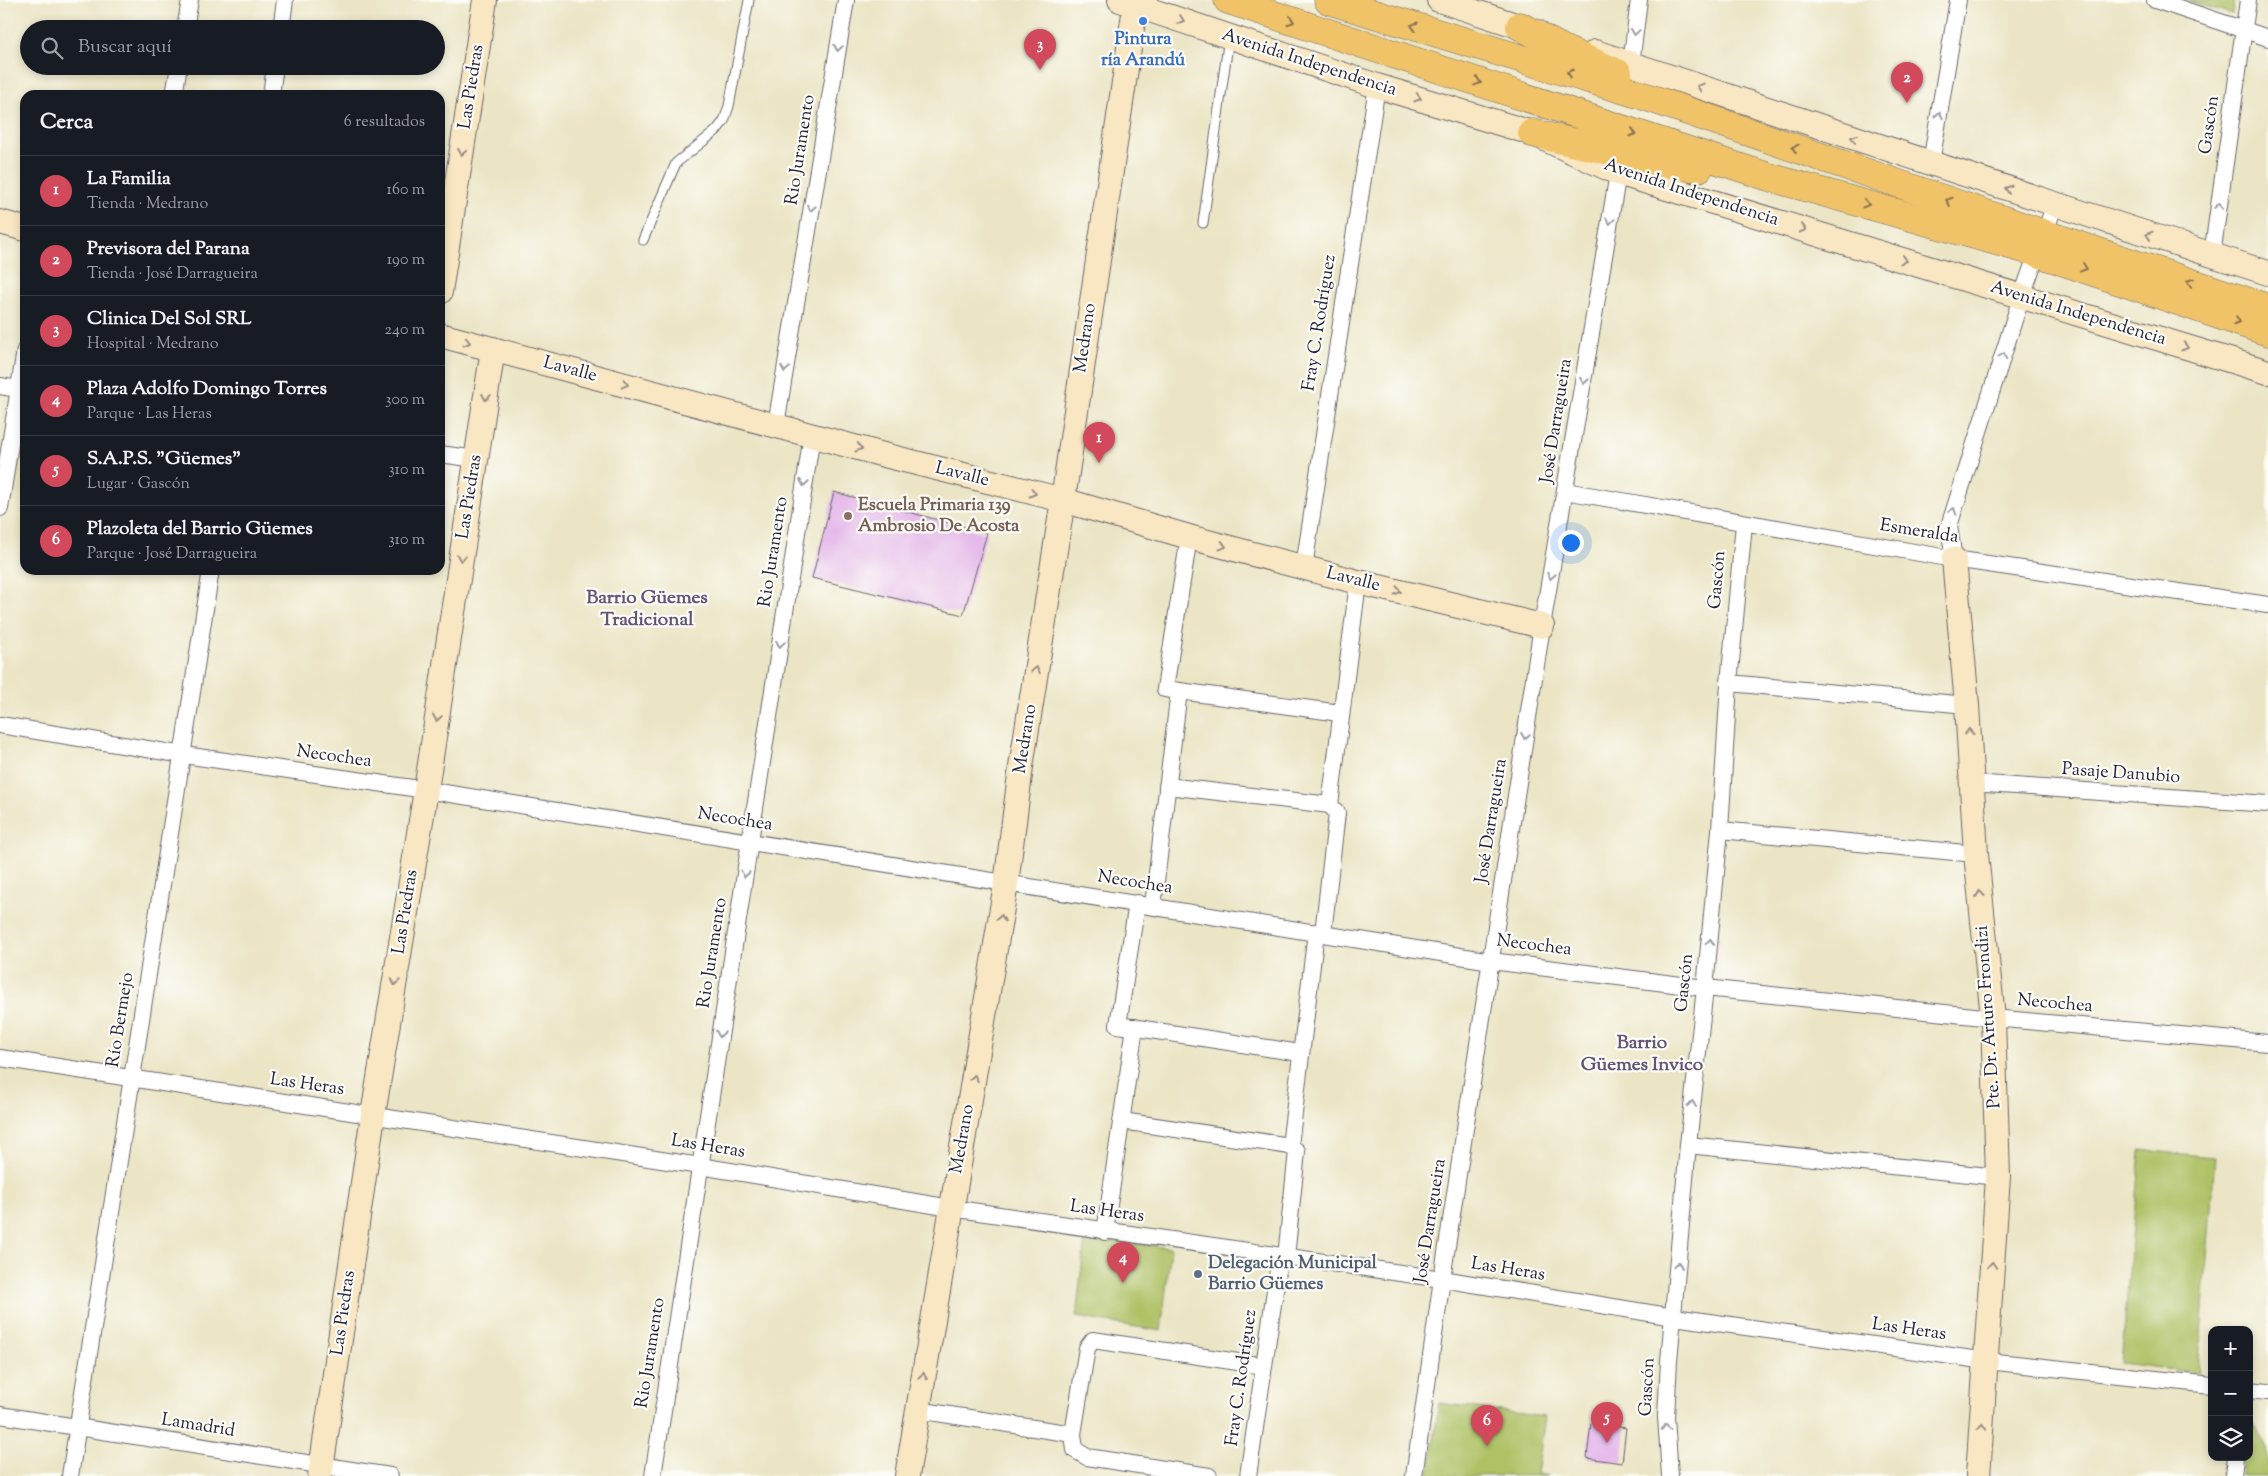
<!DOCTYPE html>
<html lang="es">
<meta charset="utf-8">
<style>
body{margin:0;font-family:"Sorts Mill Goudy",serif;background:#242831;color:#f1f3f6}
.controls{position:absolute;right:15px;bottom:15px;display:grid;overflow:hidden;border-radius:10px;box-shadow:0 2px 8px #0003}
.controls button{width:45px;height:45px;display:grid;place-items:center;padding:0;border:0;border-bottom:1px solid #363941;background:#171b24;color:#f1f3f6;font:25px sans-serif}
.you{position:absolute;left:1570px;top:542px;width:18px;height:18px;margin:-12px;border:4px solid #fff;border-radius:50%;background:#1a73e8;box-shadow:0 0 0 8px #1a73e833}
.badge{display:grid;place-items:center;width:32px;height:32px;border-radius:50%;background:#d1495b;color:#fff;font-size:16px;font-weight:700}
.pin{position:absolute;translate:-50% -41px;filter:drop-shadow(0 1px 2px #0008)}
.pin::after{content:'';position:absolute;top:26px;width:18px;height:15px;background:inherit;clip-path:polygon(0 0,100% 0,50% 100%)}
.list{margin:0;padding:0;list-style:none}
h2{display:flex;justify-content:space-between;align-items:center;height:65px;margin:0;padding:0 20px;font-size:21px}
h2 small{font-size:16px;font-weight:400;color:#9ea1a6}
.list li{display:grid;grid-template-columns:32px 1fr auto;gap:15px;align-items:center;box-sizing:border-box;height:70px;padding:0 20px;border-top:1px solid #363941}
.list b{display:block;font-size:19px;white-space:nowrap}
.list p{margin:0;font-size:16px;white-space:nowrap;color:#9ea1a6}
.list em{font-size:16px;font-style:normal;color:#9ea1a6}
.icon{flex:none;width:28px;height:28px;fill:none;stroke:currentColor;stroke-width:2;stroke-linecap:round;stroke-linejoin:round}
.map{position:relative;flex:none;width:2268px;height:1476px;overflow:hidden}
.search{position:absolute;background:#171b24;box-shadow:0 2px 8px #0003;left:20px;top:20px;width:425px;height:55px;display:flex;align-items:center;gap:12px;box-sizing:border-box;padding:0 18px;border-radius:28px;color:#9ea1a6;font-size:19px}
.panel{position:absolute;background:#171b24;box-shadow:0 2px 8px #0003;left:20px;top:90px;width:425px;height:485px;border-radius:15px}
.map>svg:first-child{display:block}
.green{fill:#aec165;stroke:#687250}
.building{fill:#e1aee8}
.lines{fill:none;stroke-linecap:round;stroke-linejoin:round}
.lane-casing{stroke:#68666b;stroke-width:11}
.street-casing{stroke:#68666b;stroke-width:18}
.secondary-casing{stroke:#68666b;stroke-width:26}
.highway-casing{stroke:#68666b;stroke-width:29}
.lane{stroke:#fff;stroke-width:9}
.street{stroke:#fff;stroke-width:16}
.secondary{stroke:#f9e7c3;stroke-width:24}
.highway{stroke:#f0c369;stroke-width:28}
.oneway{stroke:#988e86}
.oneway2{stroke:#897252}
.oneway3{stroke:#9c9ca7}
.shop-dot{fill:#3f7fe0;stroke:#fdfcf7;stroke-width:2}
.education-dot{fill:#8d6e63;stroke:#fdfcf7;stroke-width:2}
.service-dot{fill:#5c6f8a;stroke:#fdfcf7;stroke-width:2}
.labels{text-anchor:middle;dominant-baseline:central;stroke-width:4.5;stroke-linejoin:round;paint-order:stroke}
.shop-label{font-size:18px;font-weight:bold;fill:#366cbe;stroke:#fdfcf7}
.street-label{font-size:18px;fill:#22223b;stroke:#fdfcf7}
.education-label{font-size:18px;font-weight:bold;fill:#785e54;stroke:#fdfcf7;text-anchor:start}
.service-label{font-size:18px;font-weight:bold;fill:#4e5e75;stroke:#fdfcf7;text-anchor:start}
.neighbourhood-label{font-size:19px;font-weight:bold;fill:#655378;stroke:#fdfcf7}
</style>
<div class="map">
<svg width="2268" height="1476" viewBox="0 0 2268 1476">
<rect width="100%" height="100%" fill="#fdfcf7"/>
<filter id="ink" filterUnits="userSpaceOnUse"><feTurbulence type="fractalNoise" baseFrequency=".02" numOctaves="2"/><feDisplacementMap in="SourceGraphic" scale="10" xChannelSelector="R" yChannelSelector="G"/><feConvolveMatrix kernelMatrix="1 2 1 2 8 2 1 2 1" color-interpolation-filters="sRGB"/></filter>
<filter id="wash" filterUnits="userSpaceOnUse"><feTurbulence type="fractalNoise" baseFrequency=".0096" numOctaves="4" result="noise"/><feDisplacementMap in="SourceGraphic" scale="20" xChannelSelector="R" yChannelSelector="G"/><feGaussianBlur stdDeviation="1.12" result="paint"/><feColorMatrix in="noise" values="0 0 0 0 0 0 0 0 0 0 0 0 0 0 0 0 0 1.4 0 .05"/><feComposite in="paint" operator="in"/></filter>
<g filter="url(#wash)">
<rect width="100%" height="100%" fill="#ebe5c5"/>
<!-- green -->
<g class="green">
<polygon points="2186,0 2234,0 2232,14"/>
<polygon points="2140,1150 2215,1157 2198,1373 2121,1363"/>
<polygon points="1085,1238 1171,1248 1161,1331 1076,1317"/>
<polygon points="1439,1403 1545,1417 1537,1474 1548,1476 1429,1476"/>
<polygon points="2249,1413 2268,1451 2268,1476 2242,1476 2244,1457 2249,1457"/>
</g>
<g id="blocks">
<!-- building -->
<g class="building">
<polygon points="834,492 987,533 963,615 812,578"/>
<polygon points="1591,1423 1626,1428 1622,1463 1587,1458"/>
</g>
</g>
</g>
<g filter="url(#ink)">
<use href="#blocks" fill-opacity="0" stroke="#68666b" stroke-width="1"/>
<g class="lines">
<!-- lane casing -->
<g class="lane-casing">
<g id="lane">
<polyline points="1203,223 1229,37"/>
<polyline points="643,240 676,163 716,131 724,121 729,106 749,0"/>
</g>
</g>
<!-- street casing -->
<g class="street-casing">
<g id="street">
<polyline points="2155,0 2268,38"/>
<polyline points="185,29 190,0"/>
<polyline points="281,29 285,0"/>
<polyline points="1631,64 1639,0"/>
<polyline points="174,95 179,66"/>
<polyline points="271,95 275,66"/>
<polyline points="1931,163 1958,0"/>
<polyline points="2212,255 2248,0"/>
<polyline points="0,386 25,390"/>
<polyline points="776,425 846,0"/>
<polyline points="440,454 476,459"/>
<polyline points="1565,491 1954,559 2268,605"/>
<polyline points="0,508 25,350"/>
<polyline points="1189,537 1165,689 1340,713"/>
<polyline points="1954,559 1949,526 2021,298 2055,204"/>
<polyline points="1304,567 1377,86"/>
<polyline points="1729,683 1967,705"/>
<polyline points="0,725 184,755 426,790 1491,961 1705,988 1993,1018 2268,1043"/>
<polyline points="1972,783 2268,804"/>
<polyline points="1167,786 1330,805 1337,813 1323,933"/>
<polyline points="1330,805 1358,582"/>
<polyline points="1720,830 1976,854"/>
<polyline points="1137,903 1118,1025 1300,1053"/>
<polyline points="1153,906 1179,691"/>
<polyline points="0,1058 700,1166 951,1208 1442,1279 1674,1317 1987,1361 2212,1385"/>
<polyline points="1122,1121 1290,1146 1297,1151 1286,1257"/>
<polyline points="1688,1145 1998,1177"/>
<polyline points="1290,1146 1316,932"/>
<polyline points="1105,1232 1135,1027"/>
<polyline points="2249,1390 2268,1392"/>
<polyline points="917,1410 1073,1434"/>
<polyline points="0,1415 390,1476"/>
<polyline points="70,1476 211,570"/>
<polyline points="653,1476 812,435"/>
<polyline points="1209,1476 1087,1457 1075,1450 1073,1434 1087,1348 1093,1340 1264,1366"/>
<polyline points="1248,1476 1280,1256"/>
<polyline points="1414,1476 1442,1279 1542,626 1618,173"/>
<polyline points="1670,1476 1666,1417 1669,1361 1688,1145 1705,988 1720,830 1729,683 1744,524"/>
<polyline points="2233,1476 2235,1457"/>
</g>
</g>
<!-- secondary casing -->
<g class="secondary-casing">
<g id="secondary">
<polyline points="1120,0 1377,86 1532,133 1618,173 2268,372"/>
<polyline points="1439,0 1537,32"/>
<polyline points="1595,52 2055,204 2268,273"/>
<polyline points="0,222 25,229"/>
<polyline points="440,292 485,0"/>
<polyline points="440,335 884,455 1063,500 1189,537 1358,582 1542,626"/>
<polyline points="1954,559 1967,705 1976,854 1993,1018 1998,1177 1978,1476"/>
<polyline points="320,1476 373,1115 426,790 493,349"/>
<polyline points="907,1476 1006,884 1021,767 1063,500 1136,0"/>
</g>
</g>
<!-- highway casing -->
<g class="highway-casing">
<g id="highway">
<polyline points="1228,0 1769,177 2038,253 2268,332"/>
<polyline points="1328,0 1638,94 2045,234 2268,308"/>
<polyline points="1520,26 1565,50 1618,73"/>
<polyline points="1532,133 1668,164 1699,168"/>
</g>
</g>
<!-- lane -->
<use href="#lane" class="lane"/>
<!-- street -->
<use href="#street" class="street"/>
<!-- secondary -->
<use href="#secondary" class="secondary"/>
<!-- highway -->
<use href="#highway" class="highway"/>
</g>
<!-- one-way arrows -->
<defs><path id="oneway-chevron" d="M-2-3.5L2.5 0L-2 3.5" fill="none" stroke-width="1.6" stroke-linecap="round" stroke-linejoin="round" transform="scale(1.25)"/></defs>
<g class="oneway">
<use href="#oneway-chevron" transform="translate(1181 20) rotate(19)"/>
<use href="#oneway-chevron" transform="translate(1700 87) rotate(-162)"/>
<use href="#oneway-chevron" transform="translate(1418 98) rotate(17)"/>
<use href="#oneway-chevron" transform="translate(1854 138) rotate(-162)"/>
<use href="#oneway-chevron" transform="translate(462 152) rotate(99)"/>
<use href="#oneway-chevron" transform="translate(2008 189) rotate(-162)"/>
<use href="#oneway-chevron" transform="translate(1803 229) rotate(17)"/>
<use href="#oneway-chevron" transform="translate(2149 235) rotate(-162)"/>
<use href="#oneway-chevron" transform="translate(1904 260) rotate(18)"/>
<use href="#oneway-chevron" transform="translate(467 342) rotate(14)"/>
<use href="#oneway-chevron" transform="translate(2185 347) rotate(17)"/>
<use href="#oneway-chevron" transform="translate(625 384) rotate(15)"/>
<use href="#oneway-chevron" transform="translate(486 397) rotate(99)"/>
<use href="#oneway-chevron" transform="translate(859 448) rotate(16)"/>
<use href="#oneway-chevron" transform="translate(1033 493) rotate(14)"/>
<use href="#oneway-chevron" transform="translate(1223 546) rotate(15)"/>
<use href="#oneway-chevron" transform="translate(461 558) rotate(99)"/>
<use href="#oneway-chevron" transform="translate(1398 591) rotate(14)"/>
<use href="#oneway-chevron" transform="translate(1036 670) rotate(-81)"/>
<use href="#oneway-chevron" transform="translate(437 718) rotate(99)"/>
<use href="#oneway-chevron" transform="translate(1969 732) rotate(-93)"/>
<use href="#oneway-chevron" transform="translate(1980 894) rotate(-96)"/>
<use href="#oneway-chevron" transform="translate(1001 918) rotate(-80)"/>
<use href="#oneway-chevron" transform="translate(395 982) rotate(99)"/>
<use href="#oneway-chevron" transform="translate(974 1078) rotate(-80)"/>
<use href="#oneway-chevron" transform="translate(1992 1265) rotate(-87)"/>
<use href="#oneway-chevron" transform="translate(923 1376) rotate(-80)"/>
<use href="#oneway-chevron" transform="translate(1982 1427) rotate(-86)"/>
</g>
<g class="oneway2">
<use href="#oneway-chevron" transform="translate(1291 21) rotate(18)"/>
<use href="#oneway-chevron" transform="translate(1414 26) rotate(-163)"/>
<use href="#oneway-chevron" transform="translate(1570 73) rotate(-163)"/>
<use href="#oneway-chevron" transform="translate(1478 82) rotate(18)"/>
<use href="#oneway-chevron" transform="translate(1633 133) rotate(18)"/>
<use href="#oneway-chevron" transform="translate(1795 148) rotate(-161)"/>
<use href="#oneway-chevron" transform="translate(1949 201) rotate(-161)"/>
<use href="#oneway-chevron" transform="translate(1866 204) rotate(16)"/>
<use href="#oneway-chevron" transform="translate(2084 268) rotate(19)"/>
<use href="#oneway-chevron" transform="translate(2190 282) rotate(-162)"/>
<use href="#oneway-chevron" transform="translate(2237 321) rotate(19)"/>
</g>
<g class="oneway3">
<use href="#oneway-chevron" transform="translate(1635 32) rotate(98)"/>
<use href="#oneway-chevron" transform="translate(838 48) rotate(99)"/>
<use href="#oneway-chevron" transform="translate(1939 115) rotate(-80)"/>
<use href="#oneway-chevron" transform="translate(2219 206) rotate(-82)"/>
<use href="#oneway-chevron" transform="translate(811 208) rotate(99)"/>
<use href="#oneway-chevron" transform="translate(1610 221) rotate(99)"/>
<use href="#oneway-chevron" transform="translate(2003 356) rotate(-72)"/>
<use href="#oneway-chevron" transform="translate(785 369) rotate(99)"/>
<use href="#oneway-chevron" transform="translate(1584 381) rotate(99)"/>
<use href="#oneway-chevron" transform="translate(804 483) rotate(99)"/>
<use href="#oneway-chevron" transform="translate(1953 511) rotate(-72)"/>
<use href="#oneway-chevron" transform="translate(1551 576) rotate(100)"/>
<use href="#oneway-chevron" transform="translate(780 644) rotate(99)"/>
<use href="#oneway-chevron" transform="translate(1525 736) rotate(99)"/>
<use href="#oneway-chevron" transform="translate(745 874) rotate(99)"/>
<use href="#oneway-chevron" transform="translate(1710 942) rotate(-85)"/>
<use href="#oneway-chevron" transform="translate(720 1034) rotate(99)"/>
<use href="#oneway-chevron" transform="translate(1692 1104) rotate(-84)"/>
<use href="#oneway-chevron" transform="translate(1678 1265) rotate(-85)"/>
<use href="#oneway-chevron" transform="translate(1666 1427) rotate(-91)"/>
</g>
</g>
<!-- markers -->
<circle class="shop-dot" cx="1143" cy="21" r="5"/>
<circle class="education-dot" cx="848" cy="516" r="5"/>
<circle class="service-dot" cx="1198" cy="1274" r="5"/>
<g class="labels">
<!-- shop labels -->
<g class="shop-label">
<text x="1143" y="40">Pintura<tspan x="1143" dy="21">ría Arandú</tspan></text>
</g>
<!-- street labels -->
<g class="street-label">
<text transform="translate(1309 63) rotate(18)">Avenida Independencia</text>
<text transform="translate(472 87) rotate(-81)">Las Piedras</text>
<text transform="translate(2210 125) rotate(-82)">Gascón</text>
<text transform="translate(801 150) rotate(-81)">Rio Juramento</text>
<text transform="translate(1691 193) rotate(18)">Avenida Independencia</text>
<text transform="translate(2078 314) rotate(17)">Avenida Independencia</text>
<text transform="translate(1320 323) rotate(-81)">Fray C. Rodríguez</text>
<text transform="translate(1086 338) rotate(-82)">Medrano</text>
<text transform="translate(570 370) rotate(15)">Lavalle</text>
<text transform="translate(1557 421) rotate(-81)">José Darragueira</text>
<text transform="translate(962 475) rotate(14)">Lavalle</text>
<text transform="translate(470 497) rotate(-81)">Las Piedras</text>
<text transform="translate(1919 532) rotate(9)">Esmeralda</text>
<text transform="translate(774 552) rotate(-81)">Rio Juramento</text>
<text transform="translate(1353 580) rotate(14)">Lavalle</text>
<text transform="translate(1718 580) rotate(-85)">Gascón</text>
<text transform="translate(1026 739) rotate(-81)">Medrano</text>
<text transform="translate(334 757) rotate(8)">Necochea</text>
<text transform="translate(2121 774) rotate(4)">Pasaje Danubio</text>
<text transform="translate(735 820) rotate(9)">Necochea</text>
<text transform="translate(1492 821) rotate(-81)">José Darragueira</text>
<text transform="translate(1135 883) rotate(9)">Necochea</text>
<text transform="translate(406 912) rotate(-81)">Las Piedras</text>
<text transform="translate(1534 946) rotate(7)">Necochea</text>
<text transform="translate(713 953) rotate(-81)">Rio Juramento</text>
<text transform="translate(1685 983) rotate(-84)">Gascón</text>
<text transform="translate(2055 1004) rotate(5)">Necochea</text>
<text transform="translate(1989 1017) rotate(-94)">Pte. Dr. Arturo Frondizi</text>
<text transform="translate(121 1020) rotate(-81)">Río Bermejo</text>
<text transform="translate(307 1085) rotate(8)">Las Heras</text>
<text transform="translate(963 1139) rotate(-80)">Medrano</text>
<text transform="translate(708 1147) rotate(9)">Las Heras</text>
<text transform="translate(1107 1212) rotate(8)">Las Heras</text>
<text transform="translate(1431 1221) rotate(-81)">José Darragueira</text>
<text transform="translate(1508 1270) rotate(9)">Las Heras</text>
<text transform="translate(344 1313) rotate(-82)">Las Piedras</text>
<text transform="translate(1909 1330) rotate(8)">Las Heras</text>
<text transform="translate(651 1353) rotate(-81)">Rio Juramento</text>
<text transform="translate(1242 1378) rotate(-82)">Fray C. Rodríguez</text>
<text transform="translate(1648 1387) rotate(-87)">Gascón</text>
<text transform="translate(198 1426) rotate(9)">Lamadrid</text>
</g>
<!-- education labels -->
<g class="education-label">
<text x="858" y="506">Escuela Primaria 139<tspan x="858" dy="21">Ambrosio De Acosta</tspan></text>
</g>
<!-- service labels -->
<g class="service-label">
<text x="1208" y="1264">Delegación Municipal<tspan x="1208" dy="21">Barrio Güemes</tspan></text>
</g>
<!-- neighbourhood labels -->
<g class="neighbourhood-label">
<text x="647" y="598">Barrio Güemes<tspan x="647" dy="22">Tradicional</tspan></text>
<text x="1642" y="1043">Barrio<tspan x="1642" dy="22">Güemes Invico</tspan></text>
</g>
</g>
</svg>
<div class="controls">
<button>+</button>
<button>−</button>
<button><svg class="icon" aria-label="layers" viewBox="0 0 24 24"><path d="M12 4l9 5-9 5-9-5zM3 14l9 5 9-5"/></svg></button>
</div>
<div class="you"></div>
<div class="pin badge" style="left:1099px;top:463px">1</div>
<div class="pin badge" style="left:1907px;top:103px">2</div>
<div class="pin badge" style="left:1040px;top:70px">3</div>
<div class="pin badge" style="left:1123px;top:1283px">4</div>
<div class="pin badge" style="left:1607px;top:1443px">5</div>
<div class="pin badge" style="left:1487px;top:1446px">6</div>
<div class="search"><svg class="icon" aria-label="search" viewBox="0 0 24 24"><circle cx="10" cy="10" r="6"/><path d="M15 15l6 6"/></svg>Buscar aquí</div>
<section class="panel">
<h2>Cerca<small>6 resultados</small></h2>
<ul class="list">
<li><span class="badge">1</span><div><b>La Familia</b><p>Tienda · Medrano</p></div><em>160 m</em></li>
<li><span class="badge">2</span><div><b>Previsora del Parana</b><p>Tienda · José Darragueira</p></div><em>190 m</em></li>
<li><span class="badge">3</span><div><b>Clinica Del Sol SRL</b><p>Hospital · Medrano</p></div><em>240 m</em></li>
<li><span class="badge">4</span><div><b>Plaza Adolfo Domingo Torres</b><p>Parque · Las Heras</p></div><em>300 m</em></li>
<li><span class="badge">5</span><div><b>S.A.P.S. &quot;Güemes&quot;</b><p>Lugar · Gascón</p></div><em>310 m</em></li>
<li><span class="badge">6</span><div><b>Plazoleta del Barrio Güemes</b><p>Parque · José Darragueira</p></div><em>310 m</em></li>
</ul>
</section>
</div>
